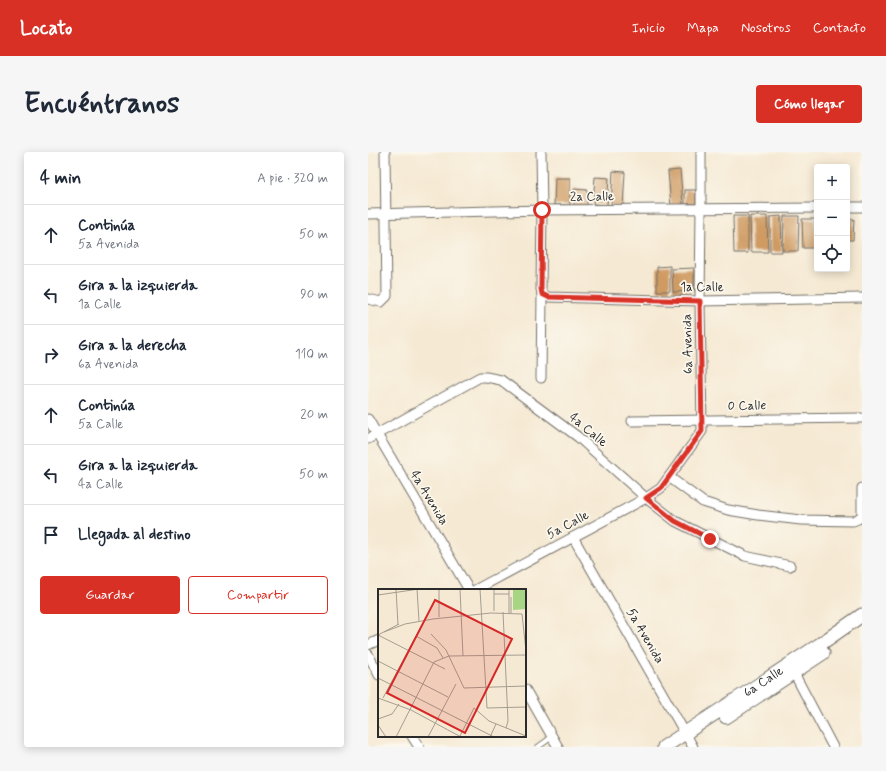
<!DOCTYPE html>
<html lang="es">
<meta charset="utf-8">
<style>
body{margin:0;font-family:Mynerve,sans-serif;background:#f6f6f7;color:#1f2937}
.controls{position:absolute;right:12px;top:12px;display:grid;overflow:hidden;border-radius:4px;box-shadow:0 2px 10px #0003}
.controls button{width:36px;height:36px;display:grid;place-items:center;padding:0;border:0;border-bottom:1px solid #e0e1e3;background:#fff;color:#1f2937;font:20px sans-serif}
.stop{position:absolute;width:12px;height:12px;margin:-9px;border:3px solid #d93025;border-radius:50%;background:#fff}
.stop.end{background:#d93025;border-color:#fff;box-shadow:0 1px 4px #0008}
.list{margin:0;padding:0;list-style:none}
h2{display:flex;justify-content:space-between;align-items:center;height:52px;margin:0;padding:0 16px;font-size:17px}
h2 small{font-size:13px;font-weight:400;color:#747a83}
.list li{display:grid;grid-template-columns:26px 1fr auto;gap:12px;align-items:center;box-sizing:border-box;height:60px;padding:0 16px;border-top:1px solid #e0e1e3}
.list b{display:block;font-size:15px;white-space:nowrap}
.list p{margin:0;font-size:13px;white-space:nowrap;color:#747a83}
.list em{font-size:13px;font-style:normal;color:#747a83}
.actions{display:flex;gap:8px;padding:12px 16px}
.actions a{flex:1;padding:9px 0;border:1px solid #d93025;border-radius:4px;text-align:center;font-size:14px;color:#d93025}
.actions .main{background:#d93025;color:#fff}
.icon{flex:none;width:22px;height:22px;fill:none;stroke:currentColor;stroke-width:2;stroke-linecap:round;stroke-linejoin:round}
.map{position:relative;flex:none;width:494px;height:595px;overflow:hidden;border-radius:4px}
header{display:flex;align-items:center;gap:24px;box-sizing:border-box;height:56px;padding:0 20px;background:#d93025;color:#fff}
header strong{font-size:19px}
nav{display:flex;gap:22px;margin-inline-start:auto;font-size:14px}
.intro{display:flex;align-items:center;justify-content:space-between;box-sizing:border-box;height:96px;padding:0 24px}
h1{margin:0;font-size:28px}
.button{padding:10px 18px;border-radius:4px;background:#d93025;color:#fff;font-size:14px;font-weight:700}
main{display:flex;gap:24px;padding:0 24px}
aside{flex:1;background:#fff;border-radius:4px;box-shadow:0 2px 10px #0003}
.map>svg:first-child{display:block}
.building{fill:#cf9b63}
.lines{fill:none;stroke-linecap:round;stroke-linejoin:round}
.service-casing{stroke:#726e66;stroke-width:6}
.minor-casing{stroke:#726e66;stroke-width:11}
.secondary-casing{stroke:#726e66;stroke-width:15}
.service{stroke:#fff;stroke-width:4.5}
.minor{stroke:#fff;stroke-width:9}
.secondary{stroke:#fff;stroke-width:13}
.route{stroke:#d93025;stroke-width:5}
.labels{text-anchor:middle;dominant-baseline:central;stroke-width:3.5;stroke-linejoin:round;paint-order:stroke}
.street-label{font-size:13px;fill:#2b2b2b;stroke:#fbf7ec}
.inset-road{fill:none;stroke:#a49d90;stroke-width:1}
.view{fill:#d62828;fill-opacity:0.15;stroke:#d62828;stroke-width:2}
.inset-edge{fill:none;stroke:#2b2b2b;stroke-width:2}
</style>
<header>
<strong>Locato</strong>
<nav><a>Inicio</a><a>Mapa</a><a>Nosotros</a><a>Contacto</a></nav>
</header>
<div class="intro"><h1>Encuéntranos</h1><a class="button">Cómo llegar</a></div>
<main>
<aside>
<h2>4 min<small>A pie · 320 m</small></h2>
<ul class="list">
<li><svg class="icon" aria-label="ahead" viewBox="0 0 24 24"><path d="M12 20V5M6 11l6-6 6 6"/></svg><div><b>Continúa</b><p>5a Avenida</p></div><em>50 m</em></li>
<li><svg class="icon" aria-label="left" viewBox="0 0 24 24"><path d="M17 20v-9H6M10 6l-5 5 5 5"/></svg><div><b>Gira a la izquierda</b><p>1a Calle</p></div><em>90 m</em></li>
<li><svg class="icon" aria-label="right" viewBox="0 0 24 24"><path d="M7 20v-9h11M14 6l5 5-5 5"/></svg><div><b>Gira a la derecha</b><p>6a Avenida</p></div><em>110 m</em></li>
<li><svg class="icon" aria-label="ahead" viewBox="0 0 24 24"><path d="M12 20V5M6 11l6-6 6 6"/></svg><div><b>Continúa</b><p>5a Calle</p></div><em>20 m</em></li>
<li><svg class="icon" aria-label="left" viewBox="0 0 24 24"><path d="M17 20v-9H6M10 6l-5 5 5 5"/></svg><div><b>Gira a la izquierda</b><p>4a Calle</p></div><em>50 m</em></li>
<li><svg class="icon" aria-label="arrive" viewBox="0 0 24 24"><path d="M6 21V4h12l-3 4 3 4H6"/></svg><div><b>Llegada al destino</b></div></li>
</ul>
<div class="actions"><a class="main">Guardar</a><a>Compartir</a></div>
</aside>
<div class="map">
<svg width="494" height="595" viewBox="0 0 494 595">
<rect width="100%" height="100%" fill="#fbf7ec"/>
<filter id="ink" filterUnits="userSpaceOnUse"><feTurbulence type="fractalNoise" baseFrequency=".025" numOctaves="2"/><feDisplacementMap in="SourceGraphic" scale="8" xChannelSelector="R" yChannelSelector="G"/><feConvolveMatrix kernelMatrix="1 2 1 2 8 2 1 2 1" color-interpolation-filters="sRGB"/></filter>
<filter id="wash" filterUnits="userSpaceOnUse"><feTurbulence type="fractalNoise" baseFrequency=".012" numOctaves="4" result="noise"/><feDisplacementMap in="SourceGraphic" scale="16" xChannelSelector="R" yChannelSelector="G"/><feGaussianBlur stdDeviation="0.9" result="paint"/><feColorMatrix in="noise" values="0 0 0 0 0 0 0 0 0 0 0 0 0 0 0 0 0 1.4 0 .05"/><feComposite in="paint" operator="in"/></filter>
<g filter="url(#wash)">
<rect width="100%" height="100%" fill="#f5e9d3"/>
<g id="blocks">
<!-- building -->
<g class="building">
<polygon points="312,18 315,52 303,54 300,19"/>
<polygon points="245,19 257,20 255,55 243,54"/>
<polygon points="227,25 241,26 239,53 225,52"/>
<polygon points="187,26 202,26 202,53 186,53"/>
<polygon points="206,37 219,38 219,56 206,55"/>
<rect x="317" y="38" width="11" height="14"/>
<polygon points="365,64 380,64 380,101 366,101"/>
<polygon points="382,64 399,64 400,100 383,100"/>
<polygon points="413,64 414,100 402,100 402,65"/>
<polygon points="416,64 431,64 430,99 415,99"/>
<polygon points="434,67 447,67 448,96 435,96"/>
<polygon points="479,67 486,67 485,88 479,88"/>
<polygon points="302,114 302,139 289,139 289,115"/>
<polygon points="326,116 326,139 305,140 304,117"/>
</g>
</g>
</g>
<g filter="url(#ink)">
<use href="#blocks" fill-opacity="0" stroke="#726e66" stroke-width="1"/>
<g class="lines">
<!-- service casing -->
<g class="service-casing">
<polyline id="service" points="170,595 184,585"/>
</g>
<!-- minor casing -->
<g class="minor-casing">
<g id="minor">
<polyline points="479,55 494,55"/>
<polyline points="0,62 174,58 449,56"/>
<polyline points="174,142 180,145 332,149 494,146"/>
<polyline points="0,147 13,150 19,144 17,0"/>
<polyline points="173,226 174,142 173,137 174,58 173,0"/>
<polyline points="0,267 101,438"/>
<polyline points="264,269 494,266"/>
<polyline points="0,287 112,225 118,225 133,228 210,285 278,346 307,369 377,404 422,414"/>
<polyline points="301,325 335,350 360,358 390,363 433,368 485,369 490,367 494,363 494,336"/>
<polyline points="205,385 325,595"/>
<polyline points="107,438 278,346 293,336 334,279 332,149 333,57 333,0"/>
<polyline points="0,493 11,488"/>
<polyline points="0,502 11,523"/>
<polyline points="426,521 465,595"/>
<polyline points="157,537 190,595"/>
<polyline points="44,584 51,595"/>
</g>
</g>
<!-- secondary casing -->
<g class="secondary-casing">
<g id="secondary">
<polyline points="358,565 455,501"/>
<path id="s1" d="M296,595L451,493L494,463"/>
</g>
</g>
<!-- service -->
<use href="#service" class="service"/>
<!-- minor -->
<use href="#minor" class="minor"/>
<!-- secondary -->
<use href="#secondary" class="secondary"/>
</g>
</g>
<g class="lines" filter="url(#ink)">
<!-- route -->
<polyline class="route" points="174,58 173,137 174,142 180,145 332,149 334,279 293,336 278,346 307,369 342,387"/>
</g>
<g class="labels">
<!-- street labels -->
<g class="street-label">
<text transform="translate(224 45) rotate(-1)">2a Calle</text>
<text x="334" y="135">1a Calle</text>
<text transform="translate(320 192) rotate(-91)">6a Avenida</text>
<text transform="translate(379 254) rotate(-1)">0 Calle</text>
<text transform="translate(220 278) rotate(40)">4a Calle</text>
<text transform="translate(61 346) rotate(59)">4a Avenida</text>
<text transform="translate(200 373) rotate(-28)">5a Calle</text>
<text transform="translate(277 484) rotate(60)">5a Avenida</text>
<text stroke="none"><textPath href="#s1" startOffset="119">6a Calle</textPath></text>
</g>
</g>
<!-- overview -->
<g transform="translate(10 437)">
<rect width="148" height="148" fill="#f5e9d3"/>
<path d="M135,0H148V20L135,21Z" fill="#a6d583"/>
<path class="inset-road" d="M18,0L20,36M39,0L41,32M61,0V28M82,0L85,67M102,0L109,119L148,118M131,0V24M116,5H131M0,6L41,0M133,8V24M116,22V0M125,23L130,132L128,139M6,43L27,35L55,30L113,24L144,25L148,62M53,45L68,61L86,99L148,97M0,46L67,80M0,46L21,35M0,72L70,108M0,89L116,148M0,109L33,121L83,148M5,109L38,47L59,59L65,69M0,130L14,125L21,115M0,136L8,148M82,147L96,119L111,132L148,147M18,148L56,73L71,67L148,66M50,148L78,95M112,148L118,135"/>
<path class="view" d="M57,11L134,50L87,144L9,104Z"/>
<rect width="148" height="148" class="inset-edge"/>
</g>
</svg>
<div class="controls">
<button>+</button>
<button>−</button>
<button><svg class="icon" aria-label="locate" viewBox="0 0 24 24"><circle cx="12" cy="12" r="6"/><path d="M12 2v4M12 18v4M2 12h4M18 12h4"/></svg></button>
</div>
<div class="stop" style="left:174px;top:58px"></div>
<div class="stop end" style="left:342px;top:387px"></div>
</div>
</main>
